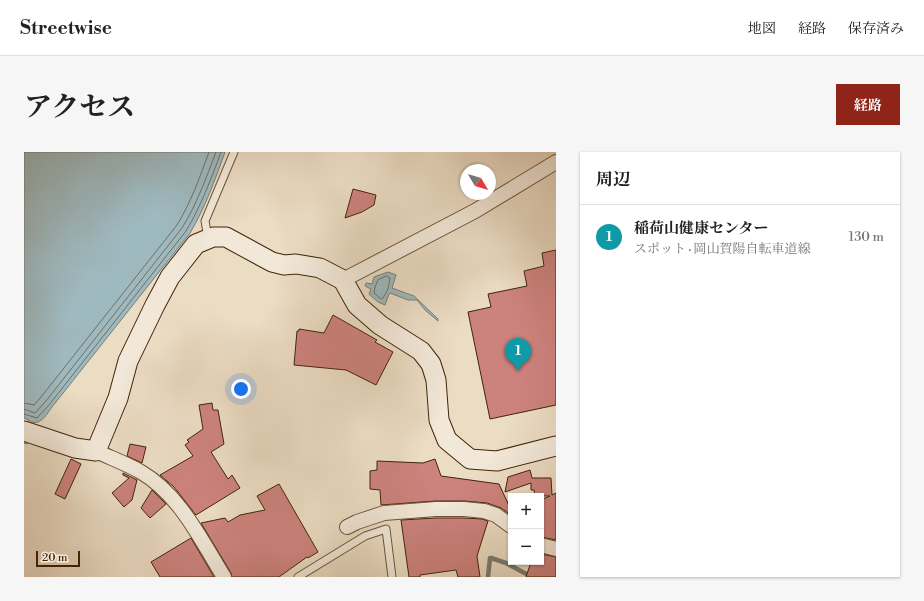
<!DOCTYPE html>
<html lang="ja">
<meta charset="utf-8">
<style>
body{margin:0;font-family:"Libre Bodoni","Noto Serif JP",serif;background:#f6f6f6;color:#222}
.controls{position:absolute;right:12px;bottom:12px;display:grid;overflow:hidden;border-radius:0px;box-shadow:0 1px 3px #0004}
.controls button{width:36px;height:36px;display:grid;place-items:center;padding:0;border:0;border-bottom:1px solid #e0e0e0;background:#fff;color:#222;font:20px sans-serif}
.compass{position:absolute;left:436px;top:12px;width:36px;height:36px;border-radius:50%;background:#fff;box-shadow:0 1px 3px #0004;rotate:128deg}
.scale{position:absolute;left:12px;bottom:10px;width:44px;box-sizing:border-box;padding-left:4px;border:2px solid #412506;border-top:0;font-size:11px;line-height:14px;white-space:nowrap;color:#412506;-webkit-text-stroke:3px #f2e8d9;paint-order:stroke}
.you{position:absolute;left:217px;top:237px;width:14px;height:14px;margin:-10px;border:3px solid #fff;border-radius:50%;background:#1a73e8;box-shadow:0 0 0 6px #1a73e833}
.badge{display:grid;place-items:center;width:26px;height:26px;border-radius:50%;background:#8f2418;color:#fff;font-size:13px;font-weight:700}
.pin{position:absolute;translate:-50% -33px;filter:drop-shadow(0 1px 2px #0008)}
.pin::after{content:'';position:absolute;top:21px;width:14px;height:12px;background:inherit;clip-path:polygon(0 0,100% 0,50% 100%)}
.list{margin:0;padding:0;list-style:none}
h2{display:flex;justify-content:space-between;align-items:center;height:52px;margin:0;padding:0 16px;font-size:17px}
h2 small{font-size:13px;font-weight:400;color:#767676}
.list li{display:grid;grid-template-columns:26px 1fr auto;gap:12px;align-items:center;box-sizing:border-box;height:64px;padding:0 16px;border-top:1px solid #e0e0e0}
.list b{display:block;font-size:15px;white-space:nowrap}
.list p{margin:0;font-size:13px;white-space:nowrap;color:#767676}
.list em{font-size:13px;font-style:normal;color:#767676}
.map{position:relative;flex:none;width:532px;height:425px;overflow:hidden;border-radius:0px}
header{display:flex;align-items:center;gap:24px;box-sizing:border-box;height:56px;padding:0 20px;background:#fff;border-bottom:1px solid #e0e0e0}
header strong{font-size:19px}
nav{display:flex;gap:22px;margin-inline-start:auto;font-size:14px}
.intro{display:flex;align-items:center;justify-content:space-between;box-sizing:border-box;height:96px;padding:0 24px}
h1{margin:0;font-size:28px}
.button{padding:10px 18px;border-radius:0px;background:#8f2418;color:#fff;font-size:14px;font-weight:700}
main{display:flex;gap:24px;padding:0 24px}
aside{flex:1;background:#fff;border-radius:0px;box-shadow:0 1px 3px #0004}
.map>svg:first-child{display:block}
.water{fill:#9eb9bf;stroke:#797e75}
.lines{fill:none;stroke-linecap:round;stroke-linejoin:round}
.shore{stroke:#706f62;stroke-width:1}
.stream{stroke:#797e75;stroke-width:4.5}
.building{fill:#cc827d;stroke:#412506}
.lane-casing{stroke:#6c5336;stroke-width:9}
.street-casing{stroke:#6c5336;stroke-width:16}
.secondary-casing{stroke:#412506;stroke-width:21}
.lane{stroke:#f2e8d9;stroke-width:7}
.street{stroke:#f2e8d9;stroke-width:14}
.secondary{stroke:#f2e8d9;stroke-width:19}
</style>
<header>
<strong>Streetwise</strong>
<nav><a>地図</a><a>経路</a><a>保存済み</a></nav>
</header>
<div class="intro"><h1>アクセス</h1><a class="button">経路</a></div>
<main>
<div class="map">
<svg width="532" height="425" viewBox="0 0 532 425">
<rect width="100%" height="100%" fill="#ebdcc4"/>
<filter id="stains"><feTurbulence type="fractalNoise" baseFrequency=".005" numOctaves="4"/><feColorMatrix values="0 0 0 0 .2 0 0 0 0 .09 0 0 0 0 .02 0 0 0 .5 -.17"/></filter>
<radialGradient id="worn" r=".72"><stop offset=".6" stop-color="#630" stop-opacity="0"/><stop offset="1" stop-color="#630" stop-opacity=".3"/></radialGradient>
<!-- water -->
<g class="water">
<path d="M0,0H201C191,28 181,56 166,81L28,255C23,262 17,273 7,270L2,285L5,287L3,292L0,291V285L5,268L0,266Z"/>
<polygon points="364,120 372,123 368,136 390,144 414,167 414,169 401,158 393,148 384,148 366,141 365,142 361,153 354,150 345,142 347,137 341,134 342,131 348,132 350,125"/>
</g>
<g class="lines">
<!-- shore -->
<g class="shore">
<polygon points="363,124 366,126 364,137 359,146 357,147 350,141 351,135 354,128"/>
<path d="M0,251L10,253L17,245L153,73C167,50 176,25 185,0"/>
<path d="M0,257L11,261L22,249L158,76C173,52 182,26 192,0"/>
<path d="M0,262L13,266L25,253L162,79C177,54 187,27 197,0"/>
</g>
<!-- stream -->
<polyline class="stream" points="464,425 466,406 467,406 482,411 508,425"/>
</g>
<!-- building -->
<g class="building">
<polygon points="329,37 352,43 350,53 338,60 321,66"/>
<polygon points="532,98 532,253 466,267 444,160 467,155 464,142 503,134 500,119 520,114 518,101"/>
<polygon points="309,163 353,188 351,190 369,200 352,233 322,218 270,213 273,179 275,179 275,177 300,181"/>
<polygon points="188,251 189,258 194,258 200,292 187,300 204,327 208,323 216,336 172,363 150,335 136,323 169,304 161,293 165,290 163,288 179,277 175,253"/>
<polygon points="106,292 122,295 118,311 103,304"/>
<polygon points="47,307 57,312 41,347 31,342"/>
<polygon points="411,307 417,324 475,332 487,358 487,363 477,356 463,351 441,349 411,349 357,353 356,338 346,337 346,319 353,318 353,309 399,311"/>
<polygon points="506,318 508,326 527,326 528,343 532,341 532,388 517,385 517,348 526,344 511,344 510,338 507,338 507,331 481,340 484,325"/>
<polygon points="99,321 113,328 108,348 100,355 88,341 105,326 99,323"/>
<polygon points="255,332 294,400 284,406 283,405 255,425 208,425 207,421 177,371 201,366 204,370 216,363 241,358 233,344"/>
<polygon points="128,338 142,352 126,366 117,356"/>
<polygon points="412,366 440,366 458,367 464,369 453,404 456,425 434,425 432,418 396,423 396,425 385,425 377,368"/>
<polygon points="167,386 190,425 136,425 127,410"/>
<polygon points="517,402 532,405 532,425 502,425 507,410 517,410"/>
</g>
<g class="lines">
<!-- lane casing -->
<g class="lane-casing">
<g id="lane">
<polyline points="184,86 181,69 210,0"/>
<polyline points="274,425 341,384 362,377 368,425"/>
</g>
</g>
<!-- street casing -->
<g class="street-casing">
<g id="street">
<polyline points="319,128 451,59 532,10"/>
<path d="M72,299C87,306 103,312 117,320C156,343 177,388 200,425"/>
<polyline points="323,375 333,370 360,361 412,357 440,357 460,359 472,363 487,374"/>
<polyline points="517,393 532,397"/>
</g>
</g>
<!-- secondary casing -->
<g class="secondary-casing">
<polyline id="secondary" points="0,279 51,296 72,299 94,246 104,209 131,153 146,125 172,92 189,85 202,85 248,110 260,113 272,112 296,116 319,128 333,153 356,173 397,199 407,212 412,228 415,268 423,288 446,307 473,309 532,294"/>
</g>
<!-- lane -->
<use href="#lane" class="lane"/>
<!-- street -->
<use href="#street" class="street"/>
<!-- secondary -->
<use href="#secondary" class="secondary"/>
</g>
<rect width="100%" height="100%" filter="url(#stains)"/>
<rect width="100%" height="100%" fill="url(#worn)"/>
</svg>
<div class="controls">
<button>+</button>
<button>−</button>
</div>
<svg class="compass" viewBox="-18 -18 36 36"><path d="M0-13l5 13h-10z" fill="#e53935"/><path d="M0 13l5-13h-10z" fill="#767676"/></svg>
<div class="scale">20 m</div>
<div class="you"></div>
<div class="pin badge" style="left:494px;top:219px;background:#0f9aa8">1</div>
</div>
<aside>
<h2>周辺<small></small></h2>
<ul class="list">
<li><span class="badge" style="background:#0f9aa8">1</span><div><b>稲荷山健康センター</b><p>スポット · 岡山賀陽自転車道線</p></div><em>130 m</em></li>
</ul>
</aside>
</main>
